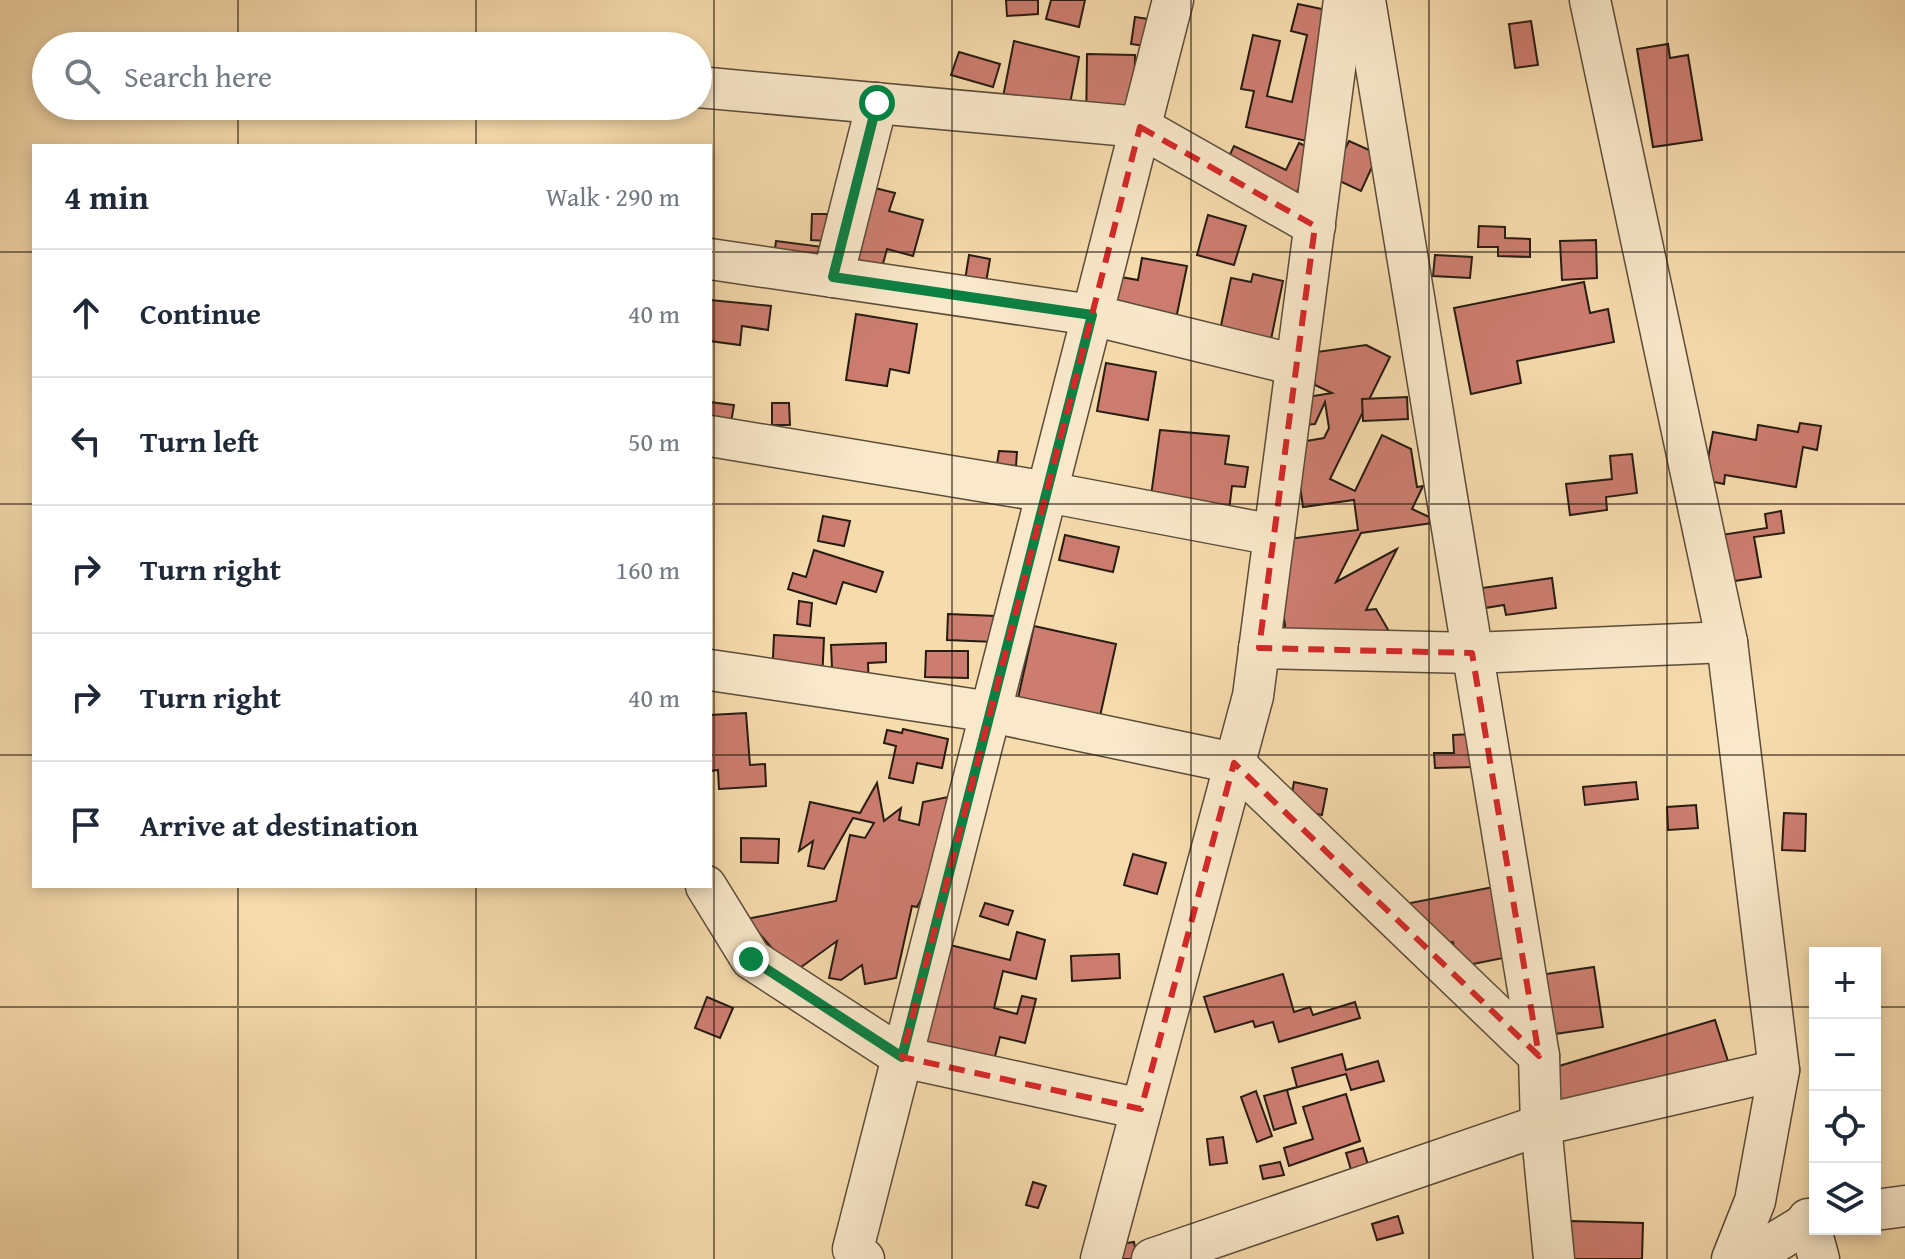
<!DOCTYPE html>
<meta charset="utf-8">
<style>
body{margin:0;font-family:"Gentium Book Plus",serif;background:#f2f2f3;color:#1f2937}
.controls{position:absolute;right:24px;bottom:24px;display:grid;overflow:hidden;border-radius:0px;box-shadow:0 4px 12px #0003}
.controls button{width:72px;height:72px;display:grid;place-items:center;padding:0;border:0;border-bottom:2px solid #e0e1e3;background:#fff;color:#1f2937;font:40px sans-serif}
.stop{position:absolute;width:24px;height:24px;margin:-18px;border:6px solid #0b8043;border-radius:50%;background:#fff}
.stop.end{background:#0b8043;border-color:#fff;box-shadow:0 2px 8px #0008}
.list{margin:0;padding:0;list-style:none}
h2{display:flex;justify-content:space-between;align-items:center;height:104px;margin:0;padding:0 32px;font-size:34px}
h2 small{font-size:26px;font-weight:400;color:#747a83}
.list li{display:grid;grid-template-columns:52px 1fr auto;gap:24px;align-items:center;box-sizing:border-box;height:128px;padding:0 32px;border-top:2px solid #e0e1e3}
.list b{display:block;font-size:30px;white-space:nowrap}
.list em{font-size:26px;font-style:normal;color:#747a83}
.icon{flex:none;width:44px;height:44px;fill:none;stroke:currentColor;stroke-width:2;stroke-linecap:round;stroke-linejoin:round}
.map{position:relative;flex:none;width:1905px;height:1259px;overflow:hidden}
.search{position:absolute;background:#fff;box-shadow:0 4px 12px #0003;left:32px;top:32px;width:680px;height:88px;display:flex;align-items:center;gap:20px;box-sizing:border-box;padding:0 28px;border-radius:44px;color:#747a83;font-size:30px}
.panel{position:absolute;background:#fff;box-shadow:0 4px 12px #0003;left:32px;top:144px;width:680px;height:744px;border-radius:0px}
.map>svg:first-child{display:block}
.building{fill:#cd7d70;stroke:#271c12;stroke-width:2}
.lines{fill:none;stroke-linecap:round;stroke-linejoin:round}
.minor-casing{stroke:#5b4c39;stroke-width:43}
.minor{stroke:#f9e8ca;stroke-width:40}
.route{stroke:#0b8043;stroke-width:10}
.marked{fill:none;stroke:#d62828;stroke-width:6;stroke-dasharray:16 10;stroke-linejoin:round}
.grid{fill:none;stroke:#271c12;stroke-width:2;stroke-opacity:0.55}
</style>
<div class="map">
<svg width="1905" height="1259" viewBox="0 0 1905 1259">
<rect width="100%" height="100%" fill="#f6dbad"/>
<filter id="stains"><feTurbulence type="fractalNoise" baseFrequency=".0025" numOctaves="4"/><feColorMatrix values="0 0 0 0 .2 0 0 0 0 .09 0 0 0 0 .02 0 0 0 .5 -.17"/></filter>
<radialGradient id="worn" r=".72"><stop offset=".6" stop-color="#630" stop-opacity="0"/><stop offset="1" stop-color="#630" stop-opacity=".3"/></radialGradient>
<!-- building -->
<g class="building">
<polygon points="1006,0 1038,0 1038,14 1007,16"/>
<polygon points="1051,0 1085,0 1079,27 1046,19"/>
<polygon points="1298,4 1341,13 1311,142 1246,127 1254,91 1241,89 1253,35 1280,41 1267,96 1292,102 1307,35 1291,31"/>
<polygon points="1135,17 1149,19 1145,46 1131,44"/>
<polygon points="1531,21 1538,65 1515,68 1509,24"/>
<polygon points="1014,41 1079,57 1069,109 1001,107"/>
<polygon points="1668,44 1670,58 1688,55 1702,140 1653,147 1637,49"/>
<polygon points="959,52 1000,64 993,87 951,75"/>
<polygon points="1087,54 1135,55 1134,133 1086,133"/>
<polygon points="1349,141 1378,154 1361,191 1331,177"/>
<polygon points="1299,143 1316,151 1292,203 1222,171 1234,146 1286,170"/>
<polygon points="875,188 895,193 889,211 923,220 913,256 887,249 875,293 849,286"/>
<polygon points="812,214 827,214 826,241 811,240"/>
<polygon points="1208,215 1246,226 1234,265 1197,255"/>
<polygon points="1479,226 1505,227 1505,238 1530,239 1530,257 1498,256 1498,247 1478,247"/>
<polygon points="1596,240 1597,278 1562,280 1560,241"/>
<polygon points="776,241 823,247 818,280 772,273"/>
<polygon points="969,255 990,259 981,312 965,280"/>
<polygon points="1435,255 1472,257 1470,278 1433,276"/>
<polygon points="1142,258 1187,266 1172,338 1105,325 1115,276 1138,280"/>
<polygon points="1253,274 1283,281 1266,364 1215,354 1231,278 1251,282"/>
<polygon points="1584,282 1590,313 1608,309 1614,342 1517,361 1521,383 1471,394 1454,308"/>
<polygon points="710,300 771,306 768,330 742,326 740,345 710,341"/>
<polygon points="856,314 917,324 909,373 890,369 887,386 846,380"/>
<polygon points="1366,345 1390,357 1330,479 1355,491 1382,435 1411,449 1417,487 1423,486 1412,509 1440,522 1361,533 1336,582 1397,549 1366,610 1376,609 1390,633 1288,647 1273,541 1358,530 1354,500 1303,507 1294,443 1324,438 1329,428 1325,402 1315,424 1305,425 1301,398 1332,393 1315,385 1310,353"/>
<polygon points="1106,363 1156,372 1148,420 1097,411"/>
<polygon points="1407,397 1408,419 1363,421 1362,399"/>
<polygon points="710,402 734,405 726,452 710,450"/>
<polygon points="772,403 789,403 790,425 772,425"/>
<polygon points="1800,423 1821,426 1817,450 1803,447 1796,487 1725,475 1724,484 1704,480 1713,432 1756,440 1758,425 1798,432"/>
<polygon points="1160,430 1229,436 1225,464 1248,467 1245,487 1232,486 1228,519 1151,496"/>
<polygon points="999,451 1017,452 1016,466 997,464"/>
<polygon points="1632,454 1637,493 1606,497 1607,510 1570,515 1566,484 1612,479 1610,456"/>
<polygon points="1781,511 1784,533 1754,537 1761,577 1728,582 1721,535 1767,528 1765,514"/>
<polygon points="823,516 850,521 844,546 818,541"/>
<polygon points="1065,535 1119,547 1113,572 1059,560"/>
<polygon points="814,550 883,572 876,592 843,582 836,604 788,589 793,573 806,577"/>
<polygon points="1552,578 1556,608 1506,615 1504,605 1485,608 1482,588"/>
<polygon points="799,601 812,603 810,626 797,624"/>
<polygon points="948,614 996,616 995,642 947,640"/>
<polygon points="1034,626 1116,644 1095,739 1013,721"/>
<polygon points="774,635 824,638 822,681 772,679"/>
<polygon points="886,643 886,662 868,663 869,690 833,691 831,645"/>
<polygon points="926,651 968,651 968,678 925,677"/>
<polygon points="746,713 750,765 765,764 766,786 719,789 718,770 710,771 710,715"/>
<polygon points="903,729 948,739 942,768 917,763 913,783 889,778 896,746 884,743 887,730 902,733"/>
<polygon points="1474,734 1475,767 1435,768 1434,753 1454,753 1453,735"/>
<polygon points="1294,782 1327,789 1322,815 1289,808"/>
<polygon points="1636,782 1638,799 1585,805 1583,787"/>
<polygon points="877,783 884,821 901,808 899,820 919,825 923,802 953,796 936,872 917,907 912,906 896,978 865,984 862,965 841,980 829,978 837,941 793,973 747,919 836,901 850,835 865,838 874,823 853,818 824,869 808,866 813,841 799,851 810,802 860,813"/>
<polygon points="1696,805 1698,828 1668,830 1667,807"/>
<polygon points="1784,813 1806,814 1805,851 1782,850"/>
<polygon points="741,838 779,839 778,863 741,862"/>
<polygon points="1133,854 1166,863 1157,894 1124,885"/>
<polygon points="1499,886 1513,956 1458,967 1453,942 1413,950 1405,904"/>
<polygon points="985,903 1013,911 1008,925 980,916"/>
<polygon points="1017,932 1045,940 1036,979 1003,971 994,1008 1017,1014 1022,996 1036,999 1025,1043 1000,1037 993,1064 916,1065 946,944 1010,960"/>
<polygon points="1119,954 1120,978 1072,981 1071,956"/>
<polygon points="1594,967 1603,1027 1548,1035 1539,975"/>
<polygon points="1283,974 1294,1012 1310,1007 1313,1015 1355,1002 1360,1018 1279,1042 1273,1022 1255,1027 1253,1021 1215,1032 1204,997"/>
<polygon points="707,997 733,1008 720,1038 695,1028"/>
<polygon points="1715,1020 1733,1077 1560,1129 1542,1071"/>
<polygon points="1342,1054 1346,1070 1378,1061 1384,1081 1351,1090 1346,1074 1287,1090 1296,1123 1274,1130 1264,1096 1297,1087 1292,1068"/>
<polygon points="1256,1091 1272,1136 1257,1142 1241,1097"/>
<polygon points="1346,1094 1360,1141 1289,1166 1284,1148 1313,1139 1303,1107"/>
<polygon points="1223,1137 1227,1163 1210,1165 1207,1139"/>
<polygon points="1363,1148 1371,1175 1354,1180 1346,1153"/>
<polygon points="1280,1162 1284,1175 1263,1179 1260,1166"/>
<polygon points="1033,1182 1046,1186 1038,1208 1026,1205"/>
<polygon points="1398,1216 1403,1233 1377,1240 1372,1224"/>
<polygon points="1571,1221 1643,1223 1642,1259 1570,1259"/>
<polygon points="1134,1242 1137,1259 1109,1259 1107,1246"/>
</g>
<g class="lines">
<!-- minor casing -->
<g class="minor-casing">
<g id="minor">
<polyline points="1365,0 1539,1056 1541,1125 1554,1259"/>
<polyline points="1590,0 1727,642 1779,1070 1755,1201 1732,1259"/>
<polyline points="698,87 1140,127 1315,226"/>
<polyline points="710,259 1092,315 1296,365"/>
<polyline points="833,277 877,103"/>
<polyline points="710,436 1047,492 1274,535"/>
<polyline points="1259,648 1472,653 1727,642"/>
<polyline points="710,670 991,712 1234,763 1539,1056"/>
<polyline points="706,886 751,959 902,1057 1141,1109"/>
<polyline points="1875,1210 1905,1206"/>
<polyline points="1808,1219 1819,1259"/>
<polyline points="864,1259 853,1249 1173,0"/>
<polyline points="1101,1259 1253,696 1344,0"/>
<polyline points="1152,1259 1541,1125 1779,1070"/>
<polyline points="1748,1259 1815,1218"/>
</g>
</g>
<!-- minor -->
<use href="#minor" class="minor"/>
</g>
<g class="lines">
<!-- route -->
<polyline class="route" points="751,959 902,1057 1092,315 833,277 877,103"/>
</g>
<!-- marked area -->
<path class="marked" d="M1140,127L1315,226L1259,648L1472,653L1539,1056L1234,763L1141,1109L902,1057Z"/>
<!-- grid -->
<path class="grid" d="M238,0V46M476,0V46M714,0V1259M952,0V1259M1191,0V1259M1429,0V1259M1667,0V1259M238,106V146M476,106V146M0,252H34M710,252H1905M0,504H34M710,504H1905M0,755H34M710,755H1905M238,886V1259M476,886V1259M0,1007H1815M1875,1007H1905"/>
<rect width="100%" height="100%" filter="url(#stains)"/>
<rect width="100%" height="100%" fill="url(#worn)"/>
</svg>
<div class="controls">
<button>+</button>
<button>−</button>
<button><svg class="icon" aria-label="locate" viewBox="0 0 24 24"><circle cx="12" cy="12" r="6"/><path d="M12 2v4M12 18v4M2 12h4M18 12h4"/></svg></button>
<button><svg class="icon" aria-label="layers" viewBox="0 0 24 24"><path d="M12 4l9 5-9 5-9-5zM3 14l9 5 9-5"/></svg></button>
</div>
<div class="stop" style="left:877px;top:103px"></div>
<div class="stop end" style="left:751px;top:959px"></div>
<div class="search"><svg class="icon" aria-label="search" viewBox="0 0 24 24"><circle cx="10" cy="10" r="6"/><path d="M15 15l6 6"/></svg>Search here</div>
<section class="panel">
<h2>4 min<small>Walk · 290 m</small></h2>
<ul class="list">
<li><svg class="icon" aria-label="ahead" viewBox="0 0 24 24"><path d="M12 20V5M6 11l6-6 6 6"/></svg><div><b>Continue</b></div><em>40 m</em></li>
<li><svg class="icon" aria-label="left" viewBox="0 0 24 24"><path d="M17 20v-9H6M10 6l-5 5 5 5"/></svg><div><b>Turn left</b></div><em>50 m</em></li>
<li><svg class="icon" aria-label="right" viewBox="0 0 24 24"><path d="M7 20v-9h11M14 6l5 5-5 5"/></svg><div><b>Turn right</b></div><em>160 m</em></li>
<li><svg class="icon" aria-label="right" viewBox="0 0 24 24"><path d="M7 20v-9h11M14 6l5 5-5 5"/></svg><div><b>Turn right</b></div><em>40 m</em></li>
<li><svg class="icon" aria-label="arrive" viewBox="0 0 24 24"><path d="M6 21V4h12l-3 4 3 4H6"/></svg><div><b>Arrive at destination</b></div></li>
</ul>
</section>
</div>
